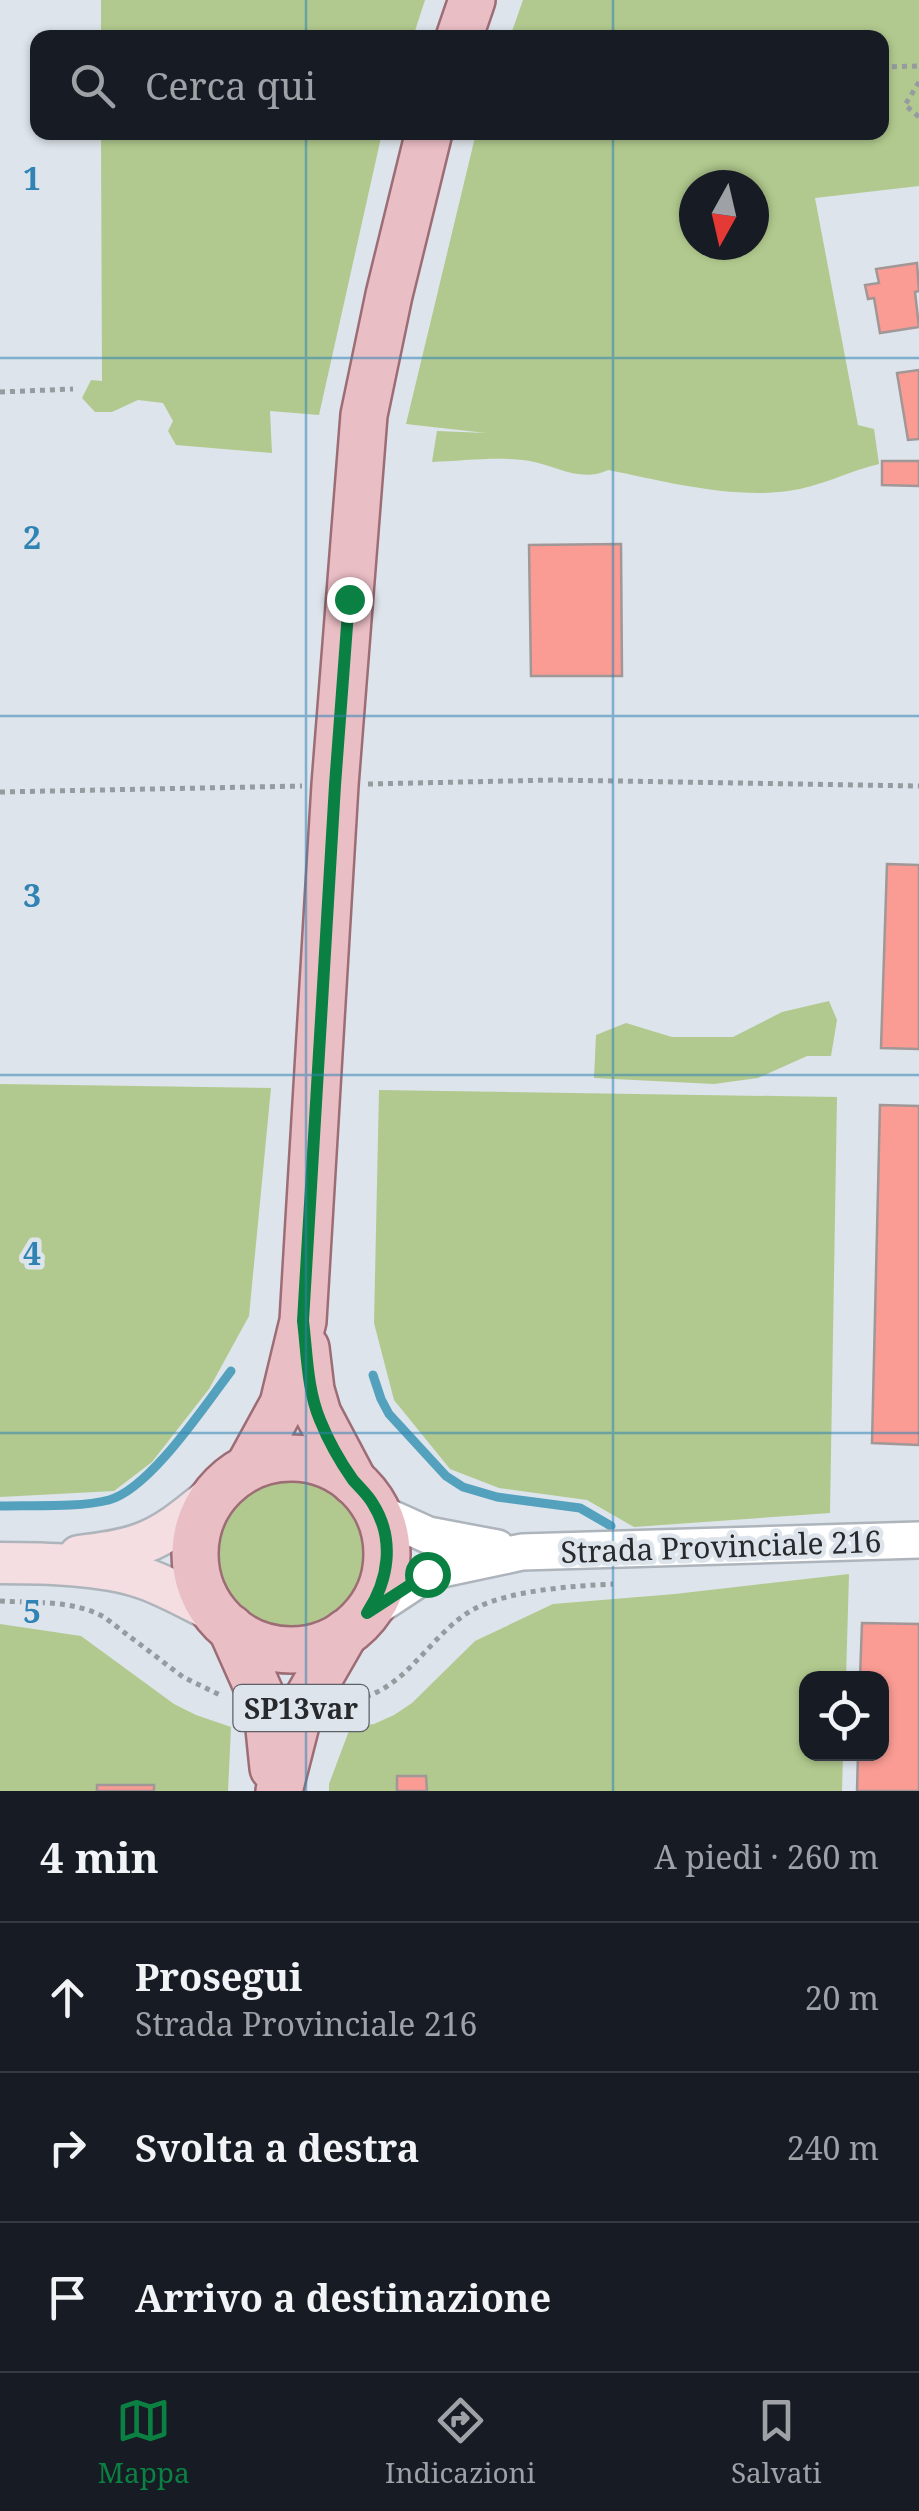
<!DOCTYPE html>
<html lang="it">
<meta charset="utf-8">
<style>
body{margin:0;font-family:"Noto Serif",serif;background:#20242c;color:#f1f3f6}
.controls{position:absolute;right:30px;bottom:30px;display:grid;overflow:hidden;border-radius:20px;box-shadow:0 2px 8px #0004}
.controls button{width:90px;height:90px;display:grid;place-items:center;padding:0;border:0;border-bottom:2px solid #363941;background:#171b24;color:#f1f3f6;font:50px sans-serif}
.compass{position:absolute;left:679px;top:170px;width:90px;height:90px;border-radius:50%;background:#171b24;box-shadow:0 2px 8px #0004;rotate:188deg}
.stop{position:absolute;width:30px;height:30px;margin:-22px;border:8px solid #0b8043;border-radius:50%;background:#fff}
.stop.end{background:#0b8043;border-color:#fff;box-shadow:0 2px 10px #0008}
.list{margin:0;padding:0;list-style:none}
h2{display:flex;justify-content:space-between;align-items:center;height:130px;margin:0;padding:0 40px;font-size:42px}
h2 small{font-size:32px;font-weight:400;color:#9ea1a6}
.list li{display:grid;grid-template-columns:65px 1fr auto;gap:30px;align-items:center;box-sizing:border-box;height:150px;padding:0 40px;border-top:2px solid #363941}
.list b{display:block;font-size:38px;white-space:nowrap}
.list p{margin:0;font-size:32px;white-space:nowrap;color:#9ea1a6}
.list em{font-size:32px;font-style:normal;color:#9ea1a6}
.icon{flex:none;width:55px;height:55px;fill:none;stroke:currentColor;stroke-width:2;stroke-linecap:round;stroke-linejoin:round}
.map{position:relative;flex:none;width:919px;height:1791px;overflow:hidden}
.search{position:absolute;background:#171b24;box-shadow:0 2px 8px #0004;left:30px;right:30px;top:30px;height:110px;display:flex;align-items:center;gap:25px;box-sizing:border-box;padding:0 35px;border-radius:20px;color:#9ea1a6;font-size:38px}
.sheet{height:580px;background:#171b24}
nav{display:flex;justify-content:space-around;align-items:center;box-sizing:border-box;height:140px;border-top:2px solid #363941;background:#171b24;font-size:28px;color:#9ea1a6}
nav a{display:grid;justify-items:center;gap:5px}
nav .on{color:#0b8043}
.map>svg:first-child{display:block}
.green{fill:#b1c98e;fill-rule:evenodd}
.lines{fill:none;stroke-linecap:round;stroke-linejoin:round}
.stream{stroke:#54a1be;stroke-width:9}
.building{fill:#fa9c94;stroke:#a19796;stroke-width:2.5}
.tertiary-casing{stroke:#aeb4bb;stroke-width:40}
.secondary-casing{stroke:#aeb4bb;stroke-width:45}
.primary-casing{stroke:#9d6d76;stroke-width:50}
.path{stroke:#969ba0;stroke-width:5;stroke-dasharray:5 5;stroke-linecap:butt}
.tertiary{stroke:#fff;stroke-width:35}
.secondary{stroke:#f4dee2;stroke-width:40}
.primary{stroke:#eabec5;stroke-width:45}
.route{stroke:#0b8043;stroke-width:12}
.grid{fill:none;stroke:#3183b4;stroke-width:2.5;stroke-opacity:0.55}
.labels{text-anchor:middle;dominant-baseline:central;stroke-width:9;stroke-linejoin:round;paint-order:stroke}
.shield{fill:#dde4eb;stroke:#5e6165;stroke-width:2.5}
.shield-label{font-size:28px;font-weight:bold;fill:#27292c}
.street-label{font-size:30px;fill:#27292c;stroke:#dde4eb}
.grid-label{font-size:32px;text-anchor:middle;font-weight:bold;fill:#3183b4;stroke:#dde4eb;stroke-width:9;stroke-linejoin:round;paint-order:stroke}
</style>
<div class="map">
<svg width="919" height="1791" viewBox="0 0 919 1791">
<rect width="100%" height="100%" fill="#dde4eb"/>
<!-- green -->
<g class="green">
<polygon points="101,0 425,0 413,37 101,38"/>
<path d="M523,0H919V186L815,198L858,425L874,429L879,464C849,471 820,487 788,491C731,499 663,481 608,470C581,483 557,466 530,461C501,456 462,461 432,462L437,431L486,433L406,424L476,133L882,132V38L510,37ZM694,185H754V245H694Z"/>
<polygon points="101,133 382,133 319,415 270,411 272,453 176,445 168,431 173,421 163,403 138,400 112,412 95,412 82,398 91,380 102,381"/>
<polygon points="829,1001 837,1020 831,1056 807,1056 758,1078 714,1084 594,1078 596,1035 626,1023 672,1037 733,1037 782,1012"/>
<polygon points="0,1084 271,1088 249,1316 209,1389 152,1462 114,1491 0,1497"/>
<polygon points="379,1090 837,1097 830,1513 634,1527 587,1500 499,1488 450,1469 394,1400 374,1323"/>
<circle cx="291" cy="1554" r="81"/>
<polygon points="849,1574 846,1678 806,1678 806,1754 843,1754 842,1791 329,1791 329,1784 350,1728 374,1724 394,1715 412,1703 475,1641 553,1604 675,1594"/>
<polygon points="0,1624 81,1636 174,1704 196,1715 231,1727 228,1791 0,1791"/>
</g>
<g class="lines">
<!-- stream -->
<g class="stream">
<polyline points="373,1375 381,1399 389,1414 446,1476 463,1487 497,1497 580,1508 611,1526"/>
<path d="M0,1506C34,1505 77,1508 109,1500C150,1489 205,1405 231,1371"/>
</g>
</g>
<!-- building -->
<g class="building">
<polygon points="917,263 919,291 915,292 919,327 880,333 874,298 868,299 865,285 879,283 876,269"/>
<polygon points="919,370 919,439 908,440 897,373"/>
<polygon points="882,461 919,461 919,486 882,485"/>
<polygon points="621,544 622,676 531,676 529,545"/>
<polygon points="887,864 919,865 919,1049 881,1048"/>
<polygon points="880,1105 919,1106 919,1445 872,1443"/>
<polygon points="862,1623 919,1624 919,1791 857,1791 858,1754 882,1754 882,1678 860,1678"/>
<polygon points="397,1776 426,1776 427,1791 397,1791"/>
<rect x="97" y="1785" width="57" height="6"/>
</g>
<g class="lines">
<!-- tertiary casing -->
<g class="tertiary-casing">
<g id="tertiary">
<polyline points="377,1512 428,1535 497,1548"/>
<polyline points="367,1613 417,1580 438,1570 522,1552 919,1540"/>
</g>
</g>
<!-- secondary casing -->
<g class="secondary-casing">
<g id="secondary">
<path d="M79,1556C101,1553 123,1551 143,1543C172,1532 194,1511 218,1492"/>
<path d="M0,1563C42,1563 103,1564 143,1578C167,1586 191,1600 215,1612"/>
</g>
</g>
<!-- primary casing -->
<g class="primary-casing">
<g id="primary">
<polyline points="459,38 472,0"/>
<polyline points="306,1348 311,1390 318,1414 354,1482"/>
<circle cx="291" cy="1554" r="96"/>
<polyline points="248,1468 283,1404 303,1321 335,785 364,415 389,295 429,132"/>
<polyline points="231,1628 267,1709 273,1768"/>
<polyline points="279,1791 299,1713 345,1633"/>
</g>
</g>
<!-- path -->
<g class="path">
<polyline points="882,67 919,66"/>
<polyline points="919,82 905,105 919,117"/>
<polyline points="0,392 73,389"/>
<polyline points="368,784 555,780 919,786"/>
<polyline points="0,792 302,786"/>
<path d="M0,1601C34,1603 73,1600 104,1617L183,1677L220,1695"/>
<path d="M346,1700C404,1698 429,1632 476,1608C511,1590 574,1586 613,1584"/>
</g>
<!-- tertiary -->
<use href="#tertiary" class="tertiary"/>
<!-- secondary -->
<use href="#secondary" class="secondary"/>
<!-- primary -->
<use href="#primary" class="primary"/>
</g>
<g class="lines">
<!-- route -->
<path class="route" d="M349,599L335,785L303,1321C307,1353 307,1389 320,1420C328,1440 341,1463 353,1480C360,1488 368,1495 373,1504C395,1539 389,1580 367,1613L427,1574"/>
</g>
<!-- grid -->
<path class="grid" d="M306,0V38M613,0V38M306,132V1791M613,132V1791M0,358H919M0,716H919M0,1075H919M0,1433H919"/>
<g class="labels">
<!-- shield labels -->
<rect class="shield" x="233.5" y="1685" width="135" height="46" rx="8"/>
<g class="shield-label">
<text x="301" y="1708">SP13var</text>
</g>
<!-- street labels -->
<g class="street-label">
<text transform="translate(721 1546) rotate(-2)">Strada Provinciale 216</text>
</g>
</g>
<g class="grid-label">
<text x="32" y="190">1</text>
<text x="32" y="549">2</text>
<text x="32" y="907">3</text>
<text x="32" y="1265">4</text>
<text x="32" y="1623">5</text>
</g>
</svg>
<div class="controls">
<button><svg class="icon" aria-label="locate" viewBox="0 0 24 24"><circle cx="12" cy="12" r="6"/><path d="M12 2v4M12 18v4M2 12h4M18 12h4"/></svg></button>
</div>
<svg class="compass" viewBox="-18 -18 36 36"><path d="M0-13l5 13h-10z" fill="#e53935"/><path d="M0 13l5-13h-10z" fill="#9ea1a6"/></svg>
<div class="stop" style="left:427px;top:1574px"></div>
<div class="stop end" style="left:349px;top:599px"></div>
<div class="search"><svg class="icon" aria-label="search" viewBox="0 0 24 24"><circle cx="10" cy="10" r="6"/><path d="M15 15l6 6"/></svg>Cerca qui</div>
</div>
<section class="sheet">
<h2>4 min<small>A piedi · 260 m</small></h2>
<ul class="list">
<li><svg class="icon" aria-label="ahead" viewBox="0 0 24 24"><path d="M12 20V5M6 11l6-6 6 6"/></svg><div><b>Prosegui</b><p>Strada Provinciale 216</p></div><em>20 m</em></li>
<li><svg class="icon" aria-label="right" viewBox="0 0 24 24"><path d="M7 20v-9h11M14 6l5 5-5 5"/></svg><div><b>Svolta a destra</b></div><em>240 m</em></li>
<li><svg class="icon" aria-label="arrive" viewBox="0 0 24 24"><path d="M6 21V4h12l-3 4 3 4H6"/></svg><div><b>Arrivo a destinazione</b></div></li>
</ul>
</section>
<nav>
<a class="on"><svg class="icon" aria-label="map" viewBox="0 0 24 24"><path d="M3 6l6-2 6 2 6-2v14l-6 2-6-2-6 2zM9 4v14M15 6v14"/></svg>Mappa</a>
<a><svg class="icon" aria-label="directions" viewBox="0 0 24 24"><path d="M12 3l9 9-9 9-9-9zM9 14v-3h6M13 9l2 2-2 2"/></svg>Indicazioni</a>
<a><svg class="icon" aria-label="saved" viewBox="0 0 24 24"><path d="M7 4h10v16l-5-4-5 4z"/></svg>Salvati</a>
</nav>
